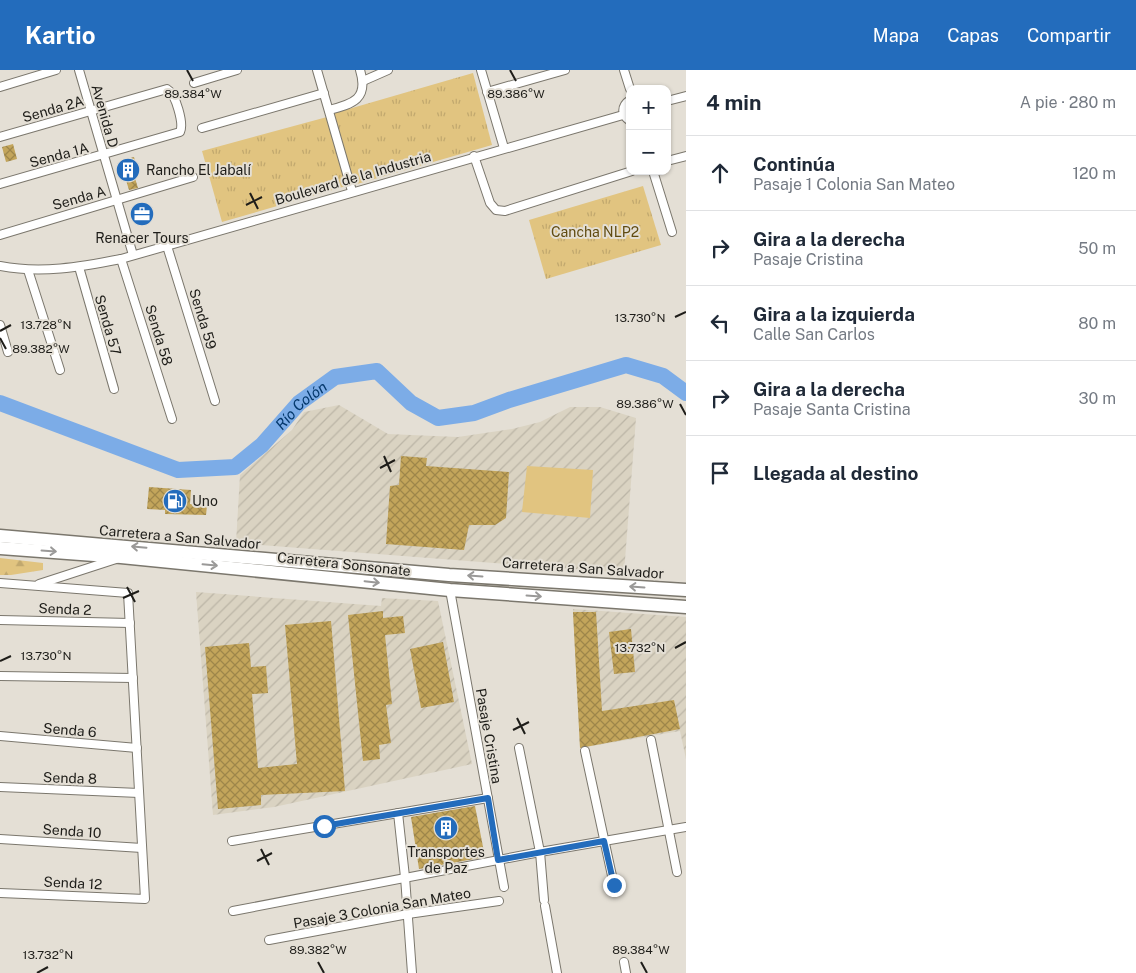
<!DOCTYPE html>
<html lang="es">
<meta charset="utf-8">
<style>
body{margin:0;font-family:"Public Sans",sans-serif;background:#f6f6f7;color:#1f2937}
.controls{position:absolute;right:15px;top:15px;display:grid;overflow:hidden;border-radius:10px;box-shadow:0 1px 4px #0004}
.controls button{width:45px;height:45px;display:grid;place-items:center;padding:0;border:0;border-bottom:1px solid #e0e1e3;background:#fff;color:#1f2937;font:25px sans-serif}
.stop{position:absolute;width:15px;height:15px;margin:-11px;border:4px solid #236cbc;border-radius:50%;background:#fff}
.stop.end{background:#236cbc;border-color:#fff;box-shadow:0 1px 5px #0008}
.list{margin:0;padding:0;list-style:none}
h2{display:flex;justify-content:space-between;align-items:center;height:65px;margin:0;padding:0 20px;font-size:21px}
h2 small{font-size:16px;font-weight:400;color:#747a83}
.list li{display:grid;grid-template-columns:32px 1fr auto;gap:15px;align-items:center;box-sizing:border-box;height:75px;padding:0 20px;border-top:1px solid #e0e1e3}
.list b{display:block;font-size:19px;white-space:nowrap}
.list p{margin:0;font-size:16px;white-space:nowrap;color:#747a83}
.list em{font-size:16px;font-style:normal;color:#747a83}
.icon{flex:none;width:28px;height:28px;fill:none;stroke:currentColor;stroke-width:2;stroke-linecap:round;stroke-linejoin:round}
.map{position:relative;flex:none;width:686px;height:903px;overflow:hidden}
header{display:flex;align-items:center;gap:30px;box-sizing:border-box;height:70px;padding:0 25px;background:#236cbc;color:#fff}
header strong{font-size:24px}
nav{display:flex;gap:28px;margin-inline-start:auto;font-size:18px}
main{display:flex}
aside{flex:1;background:#fff}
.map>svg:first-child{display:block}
.industrial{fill:url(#industrial-furrows)}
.forest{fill:url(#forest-firs)}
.park{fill:url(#park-tufts)}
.pitch{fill:#e1c480}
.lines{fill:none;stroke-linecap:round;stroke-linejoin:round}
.river{stroke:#7cace7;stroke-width:16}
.building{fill:url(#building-cross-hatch)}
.minor-casing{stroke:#7b776d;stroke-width:10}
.trunk-casing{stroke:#7b776d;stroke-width:15}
.minor{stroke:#fff;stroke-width:8}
.trunk{stroke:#fff;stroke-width:12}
.oneway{stroke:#9a9998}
.route{stroke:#236cbc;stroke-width:6}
.ticks{fill:none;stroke:#1e1d19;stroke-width:2}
.labels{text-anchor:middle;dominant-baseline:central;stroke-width:4;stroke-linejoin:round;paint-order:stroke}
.street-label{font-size:14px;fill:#1e1d19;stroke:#e4dfd5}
.poi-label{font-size:14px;fill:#1e1d19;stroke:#e4dfd5;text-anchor:start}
.park-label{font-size:14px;fill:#604b10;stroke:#e4dfd5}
.water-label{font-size:15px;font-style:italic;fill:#04386c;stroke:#e4dfd5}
.ticks-label{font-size:12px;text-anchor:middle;fill:#1e1d19;stroke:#e4dfd5;stroke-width:4;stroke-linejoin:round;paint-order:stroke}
</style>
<header>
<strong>Kartio</strong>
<nav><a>Mapa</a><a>Capas</a><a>Compartir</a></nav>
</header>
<main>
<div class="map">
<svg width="686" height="903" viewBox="0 0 686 903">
<defs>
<pattern id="industrial-furrows" width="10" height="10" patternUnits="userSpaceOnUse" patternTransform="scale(1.25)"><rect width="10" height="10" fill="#dad3c2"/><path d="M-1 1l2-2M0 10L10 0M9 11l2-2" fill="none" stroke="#bbb5a6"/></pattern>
<pattern id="forest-firs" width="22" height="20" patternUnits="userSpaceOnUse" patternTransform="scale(1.25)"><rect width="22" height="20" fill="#e1c480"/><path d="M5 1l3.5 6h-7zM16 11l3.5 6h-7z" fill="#c1a86e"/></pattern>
<pattern id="park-tufts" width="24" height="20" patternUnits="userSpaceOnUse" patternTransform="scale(1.25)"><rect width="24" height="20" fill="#e1c480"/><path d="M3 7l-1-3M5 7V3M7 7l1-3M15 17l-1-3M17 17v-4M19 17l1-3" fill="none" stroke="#c1a86e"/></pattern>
<pattern id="building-cross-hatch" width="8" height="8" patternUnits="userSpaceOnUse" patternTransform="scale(1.25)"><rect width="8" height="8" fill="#c3a55b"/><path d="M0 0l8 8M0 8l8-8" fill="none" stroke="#9e864a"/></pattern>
</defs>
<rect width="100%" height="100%" fill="#e4dfd5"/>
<!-- industrial -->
<g class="industrial">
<polygon points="339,335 388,364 458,367 512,359 540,352 570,337 600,337 636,348 624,503 236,473 240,405 292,360 304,342"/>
<polygon points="196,522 381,536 382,528 438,531 472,694 274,737 213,745"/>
<polygon points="573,539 686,547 686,689 680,661 580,678"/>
</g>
<!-- forest -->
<polygon class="forest" points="0,488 43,493 43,500 11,505 0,505"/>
<!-- park -->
<g class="park">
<polygon points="473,3 492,75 350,116 328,45"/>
<polygon points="327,47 346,116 222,152 202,81"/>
<polygon points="643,116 661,175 546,209 529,150"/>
</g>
<!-- pitch -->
<polygon class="pitch" points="527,396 593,400 590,448 522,442"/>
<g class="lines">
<!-- river -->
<path class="river" id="s1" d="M0,333L178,400L235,397L262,375L299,333L335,307L377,301L411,333L438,348L474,343L509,330L626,295L663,306L686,323"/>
</g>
<!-- building -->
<g class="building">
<polygon points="13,74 17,89 6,92 2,77"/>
<polygon points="134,87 136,94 131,95 138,118 129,120 121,94 123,90"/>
<polygon points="143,133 148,149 139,152 135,139 138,134"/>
<polygon points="401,386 427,388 426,396 509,402 506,448 495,455 469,455 464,480 386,474 390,416 399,415"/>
<polygon points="149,417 191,420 190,434 207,436 206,445 165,444 165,440 147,439"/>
<polygon points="383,541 383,548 403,546 405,563 385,565 392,634 386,635 391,673 379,675 380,689 363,691 348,545"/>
<polygon points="573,542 596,542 602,641 674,630 680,659 580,678"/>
<polygon points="331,551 345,721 261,725 261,735 218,739 205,577 249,573 251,597 266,596 268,623 252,624 258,698 297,694 285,555"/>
<polygon points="631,559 635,602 614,604 609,562"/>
<polygon points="443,572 454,632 421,638 410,579"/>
<polygon points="475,736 485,787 419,799 411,747"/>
</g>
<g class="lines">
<!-- minor casing -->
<g class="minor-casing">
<g id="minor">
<polyline points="79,0 133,185"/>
<polyline points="317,0 352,121"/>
<polyline points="481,0 504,78"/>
<polyline points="624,0 630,19"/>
<polyline points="363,11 388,0"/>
<polyline points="194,13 237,0"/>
<polyline points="0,17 56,0"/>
<polyline points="487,22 565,0"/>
<path d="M630,30C621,36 621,45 630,51"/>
<polyline points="667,31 686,26"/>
<path d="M329,40C353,34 369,29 360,0"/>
<polyline points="202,58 324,23"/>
<path d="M0,67L167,19C176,24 184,54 180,62L0,114"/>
<polyline points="474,86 490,133 496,140 505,141 632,101"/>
<polyline points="667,91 686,86"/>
<polyline points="653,101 672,162"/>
<polyline points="0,165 193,107"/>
<polyline points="167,176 215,331"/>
<polyline points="121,189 172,349"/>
<path d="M0,196C41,204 80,197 121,189L623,45"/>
<polyline points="79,197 114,319"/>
<polyline points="28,200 60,300"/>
<polyline points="0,255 8,282"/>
<polyline points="0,513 128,523 145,829 0,823"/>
<polyline points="39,514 116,489"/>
<polyline points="450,520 504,817"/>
<polyline points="0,550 130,553"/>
<polyline points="0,606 133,608"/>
<polyline points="0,666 137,678"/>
<polyline points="651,670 677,802"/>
<polyline points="519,678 540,782 544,830"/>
<polyline points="585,681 614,815"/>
<polyline points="0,717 139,723"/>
<polyline points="398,743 405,807 412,903"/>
<polyline points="0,769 142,778"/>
<polyline points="232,771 488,728"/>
<polyline points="545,836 557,903"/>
<polyline points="233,841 540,782 686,757"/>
<polyline points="269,870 408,844 499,831"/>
<polyline points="624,892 626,903"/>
</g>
</g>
<!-- trunk casing -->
<g class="trunk-casing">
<g id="trunk">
<polyline points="0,466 449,505 686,520"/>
<polyline points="0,478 121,487 450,520 686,537"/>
</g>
</g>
<!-- minor -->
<use href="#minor" class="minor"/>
<!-- trunk -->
<use href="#trunk" class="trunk"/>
</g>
<!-- one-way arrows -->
<defs><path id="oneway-shaft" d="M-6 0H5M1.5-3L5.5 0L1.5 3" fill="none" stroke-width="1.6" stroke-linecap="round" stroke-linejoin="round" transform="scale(1.25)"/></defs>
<g class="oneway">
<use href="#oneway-shaft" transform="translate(139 477) rotate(-175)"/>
<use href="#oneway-shaft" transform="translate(49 481) rotate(4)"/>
<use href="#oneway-shaft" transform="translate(210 495) rotate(5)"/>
<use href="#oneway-shaft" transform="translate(475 506) rotate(-176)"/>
<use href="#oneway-shaft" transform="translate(372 512) rotate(6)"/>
<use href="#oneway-shaft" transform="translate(637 517) rotate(-176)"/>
<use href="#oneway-shaft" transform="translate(534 526) rotate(4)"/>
</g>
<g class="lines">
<!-- route -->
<polyline class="route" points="324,756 488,728 498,790 604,771 614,815"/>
</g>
<!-- ticks -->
<path class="ticks" d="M187,0L193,11M510,0L516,11M250,123L258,139M246,135L262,127M675,247L686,242M0,261L11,255M0,268L6,279M680,334L686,345M384,386L391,402M380,398L395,390M127,517L135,532M123,528L139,521M675,578L686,572M0,591L11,586M517,648L525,664M513,660L529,652M261,779L269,795M257,791L272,783M318,892L324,903M641,892L647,903M37,903L48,897"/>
<!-- icons -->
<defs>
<g id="building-disc" transform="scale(1.25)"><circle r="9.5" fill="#236cbc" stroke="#e4dfd5"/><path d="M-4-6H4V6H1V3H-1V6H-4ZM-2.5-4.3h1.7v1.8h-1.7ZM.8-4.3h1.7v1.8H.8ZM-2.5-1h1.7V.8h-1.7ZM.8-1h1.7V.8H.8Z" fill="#fff"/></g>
<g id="office-disc" transform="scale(1.25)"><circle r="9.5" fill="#236cbc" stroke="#e4dfd5"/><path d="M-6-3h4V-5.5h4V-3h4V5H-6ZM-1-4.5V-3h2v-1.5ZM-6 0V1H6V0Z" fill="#fff"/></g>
<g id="fuel-disc" transform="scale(1.25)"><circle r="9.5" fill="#236cbc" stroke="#e4dfd5"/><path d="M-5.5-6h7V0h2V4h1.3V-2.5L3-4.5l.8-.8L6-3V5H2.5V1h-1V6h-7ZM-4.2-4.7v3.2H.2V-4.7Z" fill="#fff"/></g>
</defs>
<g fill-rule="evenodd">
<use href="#building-disc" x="128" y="100"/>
<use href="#office-disc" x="142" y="144"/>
<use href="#fuel-disc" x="175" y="431"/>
<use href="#building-disc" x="446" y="758"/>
</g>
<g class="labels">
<!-- street labels -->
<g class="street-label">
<text transform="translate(53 39) rotate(-16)">Senda 2A</text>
<text transform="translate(105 46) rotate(74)">Avenida D</text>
<text transform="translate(59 85) rotate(-15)">Senda 1A</text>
<text transform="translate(353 108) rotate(-16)">Boulevard de la Industria</text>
<text transform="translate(79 128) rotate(-16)">Senda A</text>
<text transform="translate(203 249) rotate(73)">Senda 59</text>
<text transform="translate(108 255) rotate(74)">Senda 57</text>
<text transform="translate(159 265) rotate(73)">Senda 58</text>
<text transform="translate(180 467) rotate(5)">Carretera a San Salvador</text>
<text transform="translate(344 494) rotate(6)">Carretera Sonsonate</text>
<text transform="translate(583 498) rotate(4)">Carretera a San Salvador</text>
<text transform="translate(65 539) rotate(2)">Senda 2</text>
<text transform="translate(70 660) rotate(5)">Senda 6</text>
<text transform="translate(489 666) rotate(80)">Pasaje Cristina</text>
<text transform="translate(70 708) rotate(2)">Senda 8</text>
<text transform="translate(72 761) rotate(4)">Senda 10</text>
<text transform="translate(73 813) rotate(3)">Senda 12</text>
<text transform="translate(382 838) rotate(-10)">Pasaje 3 Colonia San Mateo</text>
</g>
<!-- poi labels -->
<g class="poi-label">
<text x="146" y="100">Rancho El Jabalí</text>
<text x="142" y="168" text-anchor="middle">Renacer Tours</text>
<text x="192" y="431">Uno</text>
<text x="446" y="782" text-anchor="middle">Transportes<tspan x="446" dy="16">de Paz</tspan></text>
</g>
<!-- park labels -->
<g class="park-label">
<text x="595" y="162">Cancha NLP2</text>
</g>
<!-- water labels -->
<g class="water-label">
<text stroke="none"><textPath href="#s1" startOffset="338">Río Colón</textPath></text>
</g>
</g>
<g class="ticks-label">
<text x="193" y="28">89.384°W</text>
<text x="516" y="28">89.386°W</text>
<text x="640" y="252">13.730°N</text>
<text x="46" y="259">13.728°N</text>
<text x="41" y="283">89.382°W</text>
<text x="645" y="338">89.386°W</text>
<text x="640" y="582">13.732°N</text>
<text x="46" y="590">13.730°N</text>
<text x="318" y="884">89.382°W</text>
<text x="641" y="884">89.384°W</text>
<text x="48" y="889">13.732°N</text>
</g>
</svg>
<div class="controls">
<button>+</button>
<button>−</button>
</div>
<div class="stop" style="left:324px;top:756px"></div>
<div class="stop end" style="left:614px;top:815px"></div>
</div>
<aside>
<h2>4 min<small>A pie · 280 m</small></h2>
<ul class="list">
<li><svg class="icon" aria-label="ahead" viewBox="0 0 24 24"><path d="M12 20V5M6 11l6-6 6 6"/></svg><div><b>Continúa</b><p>Pasaje 1 Colonia San Mateo</p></div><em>120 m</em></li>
<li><svg class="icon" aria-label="right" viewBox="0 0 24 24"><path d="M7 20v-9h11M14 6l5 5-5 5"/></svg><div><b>Gira a la derecha</b><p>Pasaje Cristina</p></div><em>50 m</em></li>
<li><svg class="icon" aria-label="left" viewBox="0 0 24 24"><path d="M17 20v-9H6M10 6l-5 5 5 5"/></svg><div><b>Gira a la izquierda</b><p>Calle San Carlos</p></div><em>80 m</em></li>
<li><svg class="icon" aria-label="right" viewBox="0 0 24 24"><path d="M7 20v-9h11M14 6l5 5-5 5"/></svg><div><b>Gira a la derecha</b><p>Pasaje Santa Cristina</p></div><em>30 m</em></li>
<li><svg class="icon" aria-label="arrive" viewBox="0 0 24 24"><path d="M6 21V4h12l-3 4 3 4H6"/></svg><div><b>Llegada al destino</b></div></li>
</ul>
</aside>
</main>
